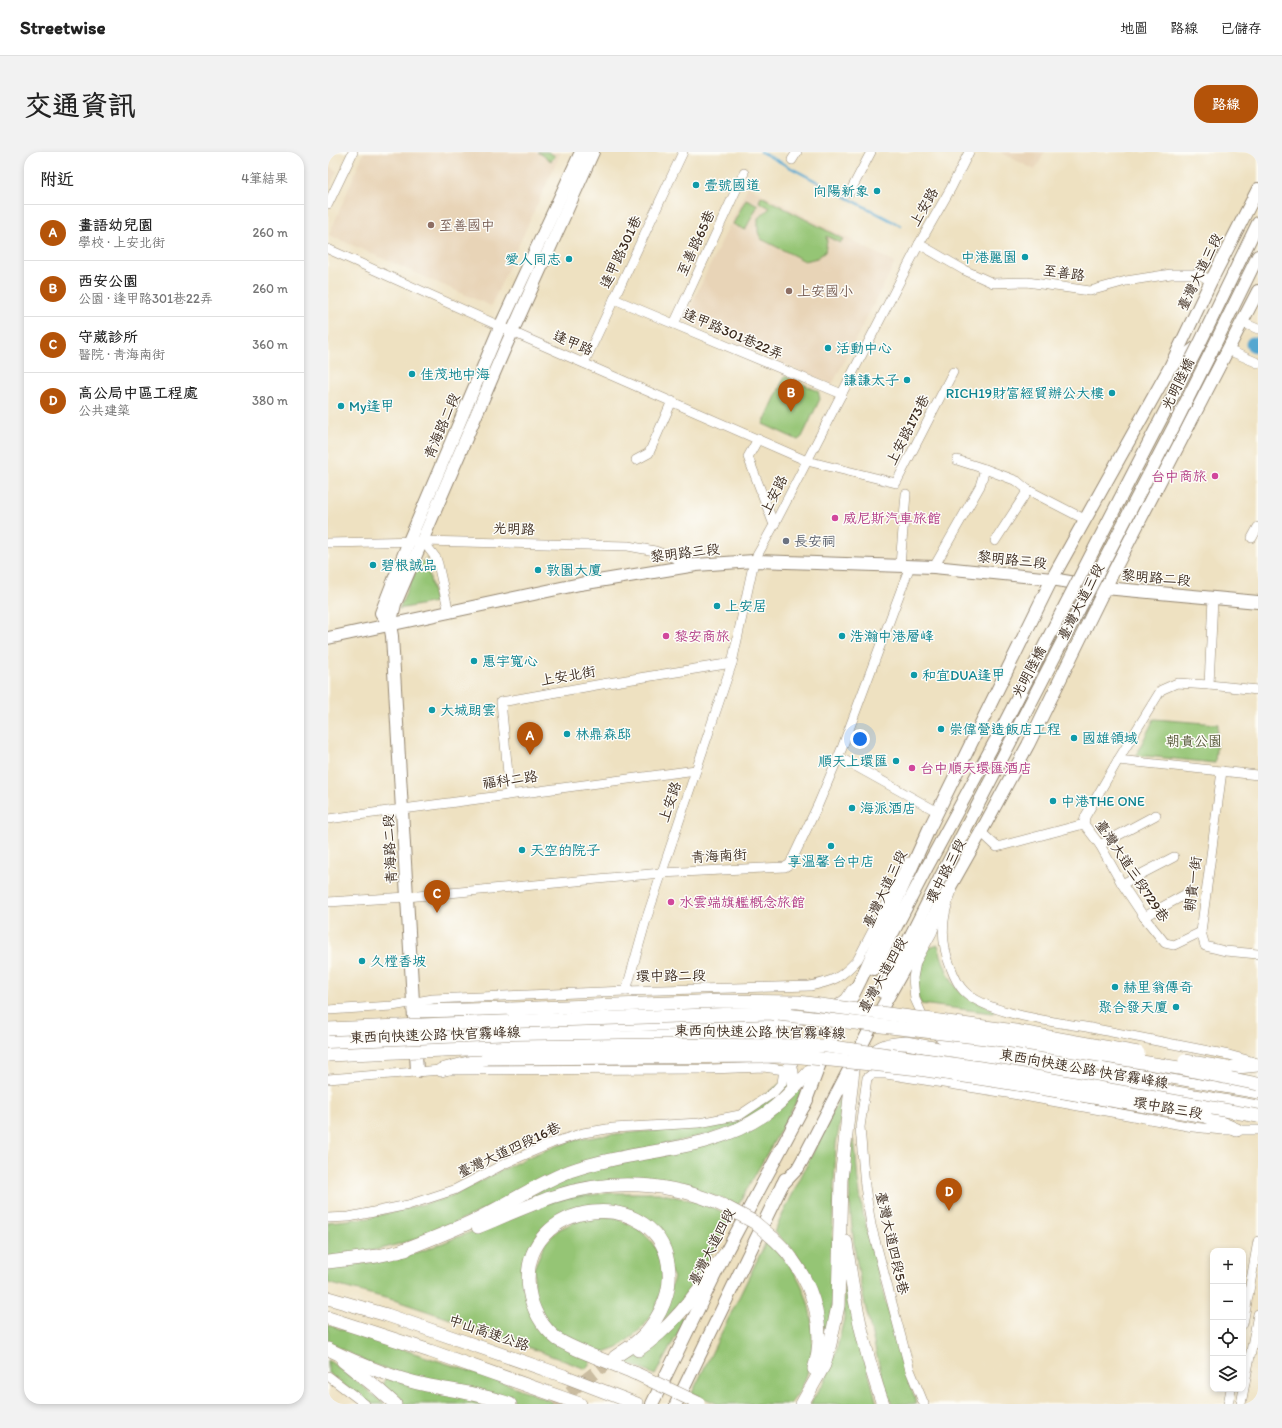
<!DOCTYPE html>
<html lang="zh-TW">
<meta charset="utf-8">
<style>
body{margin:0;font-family:Itim,"LXGW WenKai TC",sans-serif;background:#f2f2f2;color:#222}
.controls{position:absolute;right:12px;bottom:12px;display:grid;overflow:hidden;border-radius:8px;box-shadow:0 2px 6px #0003}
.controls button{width:36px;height:36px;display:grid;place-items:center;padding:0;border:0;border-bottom:1px solid #e0e0e0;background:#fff;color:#222;font:20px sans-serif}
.you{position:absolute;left:532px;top:587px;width:14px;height:14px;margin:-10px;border:3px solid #fff;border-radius:50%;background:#1a73e8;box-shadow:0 0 0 6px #1a73e833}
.badge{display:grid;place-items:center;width:26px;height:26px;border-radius:50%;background:#b45309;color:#fff;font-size:13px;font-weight:700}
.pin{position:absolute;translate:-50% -33px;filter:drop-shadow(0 1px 2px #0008)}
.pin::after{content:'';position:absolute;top:21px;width:14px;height:12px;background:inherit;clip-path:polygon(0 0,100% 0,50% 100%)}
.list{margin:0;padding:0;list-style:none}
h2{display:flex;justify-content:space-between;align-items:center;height:52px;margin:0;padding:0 16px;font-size:17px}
h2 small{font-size:13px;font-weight:400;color:#767676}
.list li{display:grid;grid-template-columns:26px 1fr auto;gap:12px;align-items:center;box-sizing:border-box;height:56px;padding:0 16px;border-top:1px solid #e0e0e0}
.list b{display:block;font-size:15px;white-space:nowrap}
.list p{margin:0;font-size:13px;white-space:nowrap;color:#767676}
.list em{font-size:13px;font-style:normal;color:#767676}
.icon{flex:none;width:22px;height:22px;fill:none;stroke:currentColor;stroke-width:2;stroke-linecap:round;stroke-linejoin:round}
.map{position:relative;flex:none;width:930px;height:1252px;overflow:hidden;border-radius:16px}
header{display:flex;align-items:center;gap:24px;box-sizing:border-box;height:56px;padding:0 20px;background:#fff;border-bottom:1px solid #e0e0e0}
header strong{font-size:19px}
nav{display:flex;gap:22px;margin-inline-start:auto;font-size:14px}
.intro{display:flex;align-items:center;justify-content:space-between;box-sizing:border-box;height:96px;padding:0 24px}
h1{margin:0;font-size:28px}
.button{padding:10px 18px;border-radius:16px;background:#b45309;color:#fff;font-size:14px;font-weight:700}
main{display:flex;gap:24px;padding:0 24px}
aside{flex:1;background:#fff;border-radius:16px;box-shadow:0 2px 6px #0003}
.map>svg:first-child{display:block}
.built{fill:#e8d4b7}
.green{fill:#95c575;stroke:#68784a}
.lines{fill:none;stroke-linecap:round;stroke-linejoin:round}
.stream{stroke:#55a7d0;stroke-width:2.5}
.river{stroke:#55a7d0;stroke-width:15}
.highway-tunnel{stroke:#cabca0;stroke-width:13;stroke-dasharray:13 6;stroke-linecap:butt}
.minor-casing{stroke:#948670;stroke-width:10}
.major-casing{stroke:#948670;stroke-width:14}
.highway-casing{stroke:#948670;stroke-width:14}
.minor{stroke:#fff;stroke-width:9}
.major{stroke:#fff;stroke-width:12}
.highway{stroke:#fff;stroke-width:13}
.major-bridge-casing{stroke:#948670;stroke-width:14;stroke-linecap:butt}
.highway-bridge-casing{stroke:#948670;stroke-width:14;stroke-linecap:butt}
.major-bridge{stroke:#fff;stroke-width:12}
.highway-bridge{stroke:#fff;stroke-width:13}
.culture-dot{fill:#0f9aa8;stroke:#fdfcf7;stroke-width:1.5}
.education-dot{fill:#8d6e63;stroke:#fdfcf7;stroke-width:1.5}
.hotel-dot{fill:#d1479c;stroke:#fdfcf7;stroke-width:1.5}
.worship-dot{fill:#6b7280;stroke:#fdfcf7;stroke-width:1.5}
.labels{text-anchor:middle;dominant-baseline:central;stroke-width:3;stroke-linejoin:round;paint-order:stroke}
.culture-label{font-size:14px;fill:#0d838f;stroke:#fdfcf7;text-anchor:start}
.street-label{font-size:14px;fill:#3b2a1e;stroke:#fdfcf7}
.education-label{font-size:14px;fill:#785e54;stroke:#fdfcf7;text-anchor:start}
.hotel-label{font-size:14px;fill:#b23c85;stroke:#fdfcf7;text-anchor:start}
.worship-label{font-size:14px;fill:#5b616d;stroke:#fdfcf7;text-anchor:start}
.park-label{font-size:14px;fill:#565838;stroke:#fdfcf7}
</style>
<header>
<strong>Streetwise</strong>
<nav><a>地圖</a><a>路線</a><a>已儲存</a></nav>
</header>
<div class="intro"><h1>交通資訊</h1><a class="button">路線</a></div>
<main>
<aside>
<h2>附近<small>4筆結果</small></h2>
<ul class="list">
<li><span class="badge">A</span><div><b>畫語幼兒園</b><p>學校 · 上安北街</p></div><em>260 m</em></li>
<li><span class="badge">B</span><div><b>西安公園</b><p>公園 · 逢甲路301巷22弄</p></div><em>260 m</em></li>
<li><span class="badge">C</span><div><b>守葳診所</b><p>醫院 · 青海南街</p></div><em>360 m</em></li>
<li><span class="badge">D</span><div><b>高公局中區工程處</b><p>公共建築</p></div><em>380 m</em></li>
</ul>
</aside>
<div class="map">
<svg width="930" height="1252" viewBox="0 0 930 1252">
<rect width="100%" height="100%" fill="#fdfcf7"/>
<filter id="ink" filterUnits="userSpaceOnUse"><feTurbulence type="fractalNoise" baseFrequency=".025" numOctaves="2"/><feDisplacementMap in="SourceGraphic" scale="8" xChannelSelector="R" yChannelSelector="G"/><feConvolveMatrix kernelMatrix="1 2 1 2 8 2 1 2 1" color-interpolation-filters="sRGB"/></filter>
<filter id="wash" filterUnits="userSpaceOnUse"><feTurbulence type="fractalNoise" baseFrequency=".012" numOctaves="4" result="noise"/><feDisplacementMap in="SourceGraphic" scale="16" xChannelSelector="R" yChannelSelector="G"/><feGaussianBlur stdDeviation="0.9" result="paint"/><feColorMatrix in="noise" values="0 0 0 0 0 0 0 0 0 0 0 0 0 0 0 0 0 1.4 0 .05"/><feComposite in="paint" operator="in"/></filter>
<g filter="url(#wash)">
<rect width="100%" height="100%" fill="#eee1c1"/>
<!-- built -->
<g class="built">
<polygon points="36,0 233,0 163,154 1,83"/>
<polygon points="672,0 717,0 707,18"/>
<polygon points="0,14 9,19 0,38"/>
<polygon points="420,34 567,111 504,233 356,168"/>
</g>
<!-- green -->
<g class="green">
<polygon points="210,0 220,0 227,4 223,9"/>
<polygon points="433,44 515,87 512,91 498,84 499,89 497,100 489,106 477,109 433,87 430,80 430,66 442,56 431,50"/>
<polygon points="418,47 430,53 417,78 405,72"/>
<polygon points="457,224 490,239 492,247 474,285 470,288 435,272"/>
<polygon points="98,408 107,450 71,457 91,411"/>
<polygon points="826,567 890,572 887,611 808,603"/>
<path d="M610,793C614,807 622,833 634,841C644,848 657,853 668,859L664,861L593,852L590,846L588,823L595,800L601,796Z"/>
<polygon points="458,927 461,934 439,956 399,978 289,1003 155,1058 89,1087 53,1097 9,1105 0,1105 0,1070 41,1066 119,1046 198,1006 225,995 248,988 278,983 364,975 407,967"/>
<polygon points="470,938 474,940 410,1053 390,1045 314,1029 174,1062 234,1025 371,994"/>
<path d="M514,941L517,943L508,992L505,1053L504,1156L497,1192C495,1171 492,1148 484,1128C477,1109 461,1094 446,1080Z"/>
<path d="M525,988L527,994L530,1029L535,1061L572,1207L589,1252H564C555,1231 550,1209 545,1187C534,1142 525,1098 522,1052C521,1031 519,1008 525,988Z"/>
<path d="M277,1041H331L374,1051L391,1058L403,1065C386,1097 369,1129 347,1157C340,1165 332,1172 325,1179L346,1126L316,1067L244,1061L198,1107L195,1132L199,1151L263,1209L258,1217L149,1176L69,1149L0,1131V1115L56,1109L94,1099L207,1055L236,1047Z"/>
<polygon points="285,1065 310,1076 323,1089 328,1097 334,1114 335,1133 326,1160 315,1175 290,1196 276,1201 255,1195 231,1181 218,1168 206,1143 206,1116 217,1091 230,1078 255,1066"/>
<path d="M438,1090C483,1121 497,1188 473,1237C470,1242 466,1247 462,1252H390L364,1241Z"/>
<polygon points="516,1129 549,1252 482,1252 497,1229 508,1200 516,1167"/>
<polygon points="352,1164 357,1168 327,1223 297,1210 316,1198"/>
<polygon points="0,1173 172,1229 230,1252 198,1252 156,1239 97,1229 40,1211 0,1190"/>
<polygon points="0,1208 30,1230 56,1252 40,1252 0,1221"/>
<polygon points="57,1226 163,1252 77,1252 68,1243 55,1234"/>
</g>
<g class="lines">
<!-- stream -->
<polyline class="stream" points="433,0 573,74"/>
<!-- river -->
<polyline class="river" points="925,192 930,194"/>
</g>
</g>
<g filter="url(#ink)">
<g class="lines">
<!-- highway-tunnel -->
<polyline class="highway-tunnel" points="226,1252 287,1205"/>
<!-- minor casing -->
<g class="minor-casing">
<g id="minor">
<polyline points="464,8 469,0"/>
<polyline points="522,40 543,0"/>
<polyline points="0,52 25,0"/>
<polyline points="591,92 636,118 665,131 699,130 762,139 798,129 843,122 871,122 883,129"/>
<polyline points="0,97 198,186 479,309 568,331 625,220"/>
<polyline points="286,147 514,242"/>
<polyline points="913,170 930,177"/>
<polyline points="346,172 416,21"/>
<polyline points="900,198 930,211"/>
<polyline points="256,211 355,0"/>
<polyline points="430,287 420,305 446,373"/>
<polyline points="308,308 321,301 344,249"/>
<polyline points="629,308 657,317 689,329 700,338 758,368"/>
<polyline points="924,386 930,375"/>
<polyline points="95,389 108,406 110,412 121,461"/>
<polyline points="667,389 700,338"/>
<polyline points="0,391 95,389 300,394 327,399 367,413"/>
<polyline points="572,413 578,342"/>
<polyline points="606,415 652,334 657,317"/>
<polyline points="881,533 885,446"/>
<polyline points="511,605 610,660"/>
<polyline points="790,608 930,623"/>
<polyline points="894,619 873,780 877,794 897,799 930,802"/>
<polyline points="182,642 173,550 274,532 404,511"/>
<polyline points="0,667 368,618"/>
<polyline points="756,672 757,665 790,608 833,538 849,531 881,533 930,538"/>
<polyline points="756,672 772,693 794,732 816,765 837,791 846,793 873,780"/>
<polyline points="653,680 669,695 756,672"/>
<polyline points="772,693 828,663"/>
<polyline points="794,732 846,705"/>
<path d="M624,739C613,765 612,790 623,816C626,824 630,833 636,839C660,863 730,870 763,876C809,885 855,894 901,903L930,911"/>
<polyline points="0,750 79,745 333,721 457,715 462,712 490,653 514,596 582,414"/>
<polyline points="816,765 860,741"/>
<polyline points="298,839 318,768 404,511 426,409 446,373 591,92 623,36 641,0"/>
<path d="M0,858L64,854L105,847L298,839L482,834C506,829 513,826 530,807L580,710"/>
<polyline points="598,871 587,847 585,826 588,810 604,781 610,766"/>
<polyline points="605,881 619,890 688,900 930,942"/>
<polyline points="0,886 381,872 465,871 490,863 510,852 518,846 523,838"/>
<polyline points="0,892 137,887 381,882 386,883"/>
<polyline points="686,911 930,953"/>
<polyline points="0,927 113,918 382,917 436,915 456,918"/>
<polyline points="0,1066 21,1065 80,1053 126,1038 176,1012 201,1001 224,991 255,981 285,976 371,971 412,963 445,941 454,931 456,918"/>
<polyline points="915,1172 930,1089"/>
<polyline points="0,1224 37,1252"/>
<polyline points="596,1252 582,1218 543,1073 537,1034 532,975 539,926 544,922 558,922 679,941 865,975 894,978 930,978"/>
<polyline points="900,1252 903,1237"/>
<polyline points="913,1252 930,1162"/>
</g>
</g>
<!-- major casing -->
<g class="major-casing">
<g id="major">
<polyline points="883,200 930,104"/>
<polyline points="845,213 871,193 930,71"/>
<polyline points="62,473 53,461 81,389 172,175 253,0"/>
<polyline points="0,486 252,432 368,413 426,409 606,415 724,427 777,436 930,450"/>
<polyline points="546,817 598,717"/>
<polyline points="554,840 612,726"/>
<polyline points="89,919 64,484 62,473 67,452 176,198 265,0"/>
<polyline points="476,954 494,906 533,827 601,677 724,427 841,217 883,129 930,37"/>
<polyline points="454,1033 470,1016 475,1007 542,877 653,680 700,593 777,436 930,139"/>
<polyline points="324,1252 397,1102 479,948"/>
<polyline points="348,1252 457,1027"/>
</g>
</g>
<!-- highway casing -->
<g class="highway-casing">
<g id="highway">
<polyline points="86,859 183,857"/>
<path d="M381,882L444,881C461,892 464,917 466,936"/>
<path d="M540,905C553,893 561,892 578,891L686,911"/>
<polyline points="899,916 930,913"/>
<polyline points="113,918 159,906"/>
<polyline points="877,964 909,978"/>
<path d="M150,1075C174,1065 199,1054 224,1045C280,1026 342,1029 396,1054"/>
<path d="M445,1086C452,1093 459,1099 464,1107C487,1138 498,1179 486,1217"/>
<path d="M518,1090C525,1145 536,1200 555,1252"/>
<path d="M70,1100C97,1089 125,1079 151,1066C182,1051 210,1031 242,1019C306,996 378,1002 436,963C458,948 476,925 494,906"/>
<polyline points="0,1110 49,1104 78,1098"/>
<polyline points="0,1146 59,1163 236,1224 309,1252"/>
<polyline points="0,1166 102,1199 252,1252"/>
<path d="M0,1197C31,1212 64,1226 98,1233C126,1239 155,1242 182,1252"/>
<path d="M310,1198C347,1174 371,1137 397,1102"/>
<path d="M287,1205C294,1200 301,1196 307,1191C327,1175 343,1146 341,1120C337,1031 188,1043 201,1138C204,1157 214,1175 229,1187C240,1194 253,1199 265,1204C280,1210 295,1216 309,1222"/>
<polyline points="15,1209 49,1236 67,1252"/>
<polyline points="474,1252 496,1213 502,1192 510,1154 513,1028 526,908"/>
</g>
</g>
<!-- minor -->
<use href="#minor" class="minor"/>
<!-- major -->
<use href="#major" class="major"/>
<!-- highway -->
<use href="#highway" class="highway"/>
<!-- major-bridge casing -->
<g class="major-bridge-casing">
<g id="major-bridge">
<polyline points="598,717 671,582 871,193"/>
<polyline points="612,726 847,272 883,200"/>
</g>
</g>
<!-- highway-bridge casing -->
<g class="highway-bridge-casing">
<g id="highway-bridge">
<polyline points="183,857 394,849 470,850 687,879 810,901"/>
<polyline points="0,877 141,871 441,861 683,889 851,916 930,932"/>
<polyline points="0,903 187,895 328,893 498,894 674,919 930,964"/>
<polyline points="159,906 456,904 474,905 591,917 676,930 877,964"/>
<polyline points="857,909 899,916"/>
<polyline points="396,1054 426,1070 445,1086"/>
<polyline points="309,1222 370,1251"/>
</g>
</g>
<!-- major-bridge -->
<use href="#major-bridge" class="major-bridge"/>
<!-- highway-bridge -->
<use href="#highway-bridge" class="highway-bridge"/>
</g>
</g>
<!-- markers -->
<g class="culture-dot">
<circle cx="368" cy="33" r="4"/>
<circle cx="549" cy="39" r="4"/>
<circle cx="697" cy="105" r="4"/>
<circle cx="241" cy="107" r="4"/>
<circle cx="500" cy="196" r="4"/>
<circle cx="84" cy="222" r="4"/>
<circle cx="579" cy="228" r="4"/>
<circle cx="784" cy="241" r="4"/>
<circle cx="13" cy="254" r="4"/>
<circle cx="45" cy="413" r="4"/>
<circle cx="210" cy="418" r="4"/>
<circle cx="389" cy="454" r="4"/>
<circle cx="514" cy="484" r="4"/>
<circle cx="146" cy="509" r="4"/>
<circle cx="586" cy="523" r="4"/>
<circle cx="104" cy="558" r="4"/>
<circle cx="613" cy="577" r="4"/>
<circle cx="239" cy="582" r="4"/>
<circle cx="746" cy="586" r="4"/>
<circle cx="568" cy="609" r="4"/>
<circle cx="725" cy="649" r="4"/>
<circle cx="524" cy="656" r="4"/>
<circle cx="503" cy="694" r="4"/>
<circle cx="194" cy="698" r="4"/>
<circle cx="34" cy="809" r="4"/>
<circle cx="787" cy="835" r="4"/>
<circle cx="848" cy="855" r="4"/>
</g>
<g class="education-dot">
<circle cx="103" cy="73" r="4"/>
<circle cx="461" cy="139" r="4"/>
</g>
<g class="hotel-dot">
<circle cx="887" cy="324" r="4"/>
<circle cx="507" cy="366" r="4"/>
<circle cx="338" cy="484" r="4"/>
<circle cx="584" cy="616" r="4"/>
<circle cx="343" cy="750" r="4"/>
</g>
<circle class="worship-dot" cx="458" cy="389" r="4"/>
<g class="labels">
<!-- culture labels -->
<g class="culture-label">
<text x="376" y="33">壹號國道</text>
<text x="541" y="39" text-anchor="end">向陽新象</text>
<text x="689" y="105" text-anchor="end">中港麗園</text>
<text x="233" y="107" text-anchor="end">愛人同志</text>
<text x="508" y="196">活動中心</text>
<text x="92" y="222">佳茂地中海</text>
<text x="571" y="228" text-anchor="end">謙謙太子</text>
<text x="776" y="241" text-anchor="end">RICH19財富經貿辦公大樓</text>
<text x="21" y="254">My逢甲</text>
<text x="53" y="413">碧根誠品</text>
<text x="218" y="418">敦園大廈</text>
<text x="397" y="454">上安居</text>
<text x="522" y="484">浩瀚中港層峰</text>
<text x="154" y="509">惠宇寬心</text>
<text x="594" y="523">和宜DUA逢甲</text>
<text x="112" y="558">大城朗雲</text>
<text x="621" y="577">崇偉營造飯店工程</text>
<text x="247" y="582">林鼎森邸</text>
<text x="754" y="586">國雄領域</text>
<text x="560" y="609" text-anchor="end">順天上環匯</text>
<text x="733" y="649">中港THE ONE</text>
<text x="532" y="656">海派酒店</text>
<text x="202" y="698">天空的院子</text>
<text x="503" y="709" text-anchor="middle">享溫馨 台中店</text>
<text x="42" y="809">久樘香坡</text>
<text x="795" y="835">赫里翁傳奇</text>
<text x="840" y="855" text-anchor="end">聚合發天廈</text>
</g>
<!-- street labels -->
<g class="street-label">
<text transform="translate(596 55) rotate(-60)">上安路</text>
<text transform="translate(368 91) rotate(-65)">至善路65巷</text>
<text transform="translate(293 100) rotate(-65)">逢甲路301巷</text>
<text transform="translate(872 120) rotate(-64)">臺灣大道三段</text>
<text transform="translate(736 121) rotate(8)">至善路</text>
<text transform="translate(405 182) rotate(23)">逢甲路301巷22弄</text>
<text transform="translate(245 191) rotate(23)">逢甲路</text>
<text transform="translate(850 232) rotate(-64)">光明陸橋</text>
<text transform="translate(114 274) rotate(-67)">青海路二段</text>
<text transform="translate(580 278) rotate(-63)">上安路173巷</text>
<text transform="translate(446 343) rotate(-63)">上安路</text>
<text transform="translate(186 377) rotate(2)">光明路</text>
<text transform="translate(357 401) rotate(-7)">黎明路三段</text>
<text transform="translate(684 408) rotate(6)">黎明路三段</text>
<text transform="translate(828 426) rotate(5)">黎明路二段</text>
<text transform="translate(753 450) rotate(-63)">臺灣大道三段</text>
<text transform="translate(701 520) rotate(-62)">光明陸橋</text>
<text transform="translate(240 524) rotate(-10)">上安北街</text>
<text transform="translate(182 628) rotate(-8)">福科二路</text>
<text transform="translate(342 650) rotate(-71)">上安路</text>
<text transform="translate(62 697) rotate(-93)">青海路二段</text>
<text transform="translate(391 704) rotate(-3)">青海南街</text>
<text transform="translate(618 719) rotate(-63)">環中路三段</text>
<text transform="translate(804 719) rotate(56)">臺灣大道三段729巷</text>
<text transform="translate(865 732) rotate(-83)">朝貴一街</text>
<text transform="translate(557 737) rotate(-65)">臺灣大道三段</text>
<text transform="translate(555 823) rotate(-61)">臺灣大道四段</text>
<text transform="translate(343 824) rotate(-1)">環中路二段</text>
<text transform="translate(432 880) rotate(1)">東西向快速公路 快官霧峰線</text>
<text transform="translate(107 883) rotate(-2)">東西向快速公路 快官霧峰線</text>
<text transform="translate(756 917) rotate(10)">東西向快速公路 快官霧峰線</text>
<text transform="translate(840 956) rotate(10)">環中路三段</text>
<text transform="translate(181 998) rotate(-25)">臺灣大道四段16巷</text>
<text transform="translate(564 1091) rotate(77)">臺灣大道四段5巷</text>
<text transform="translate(384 1095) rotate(-63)">臺灣大道四段</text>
<text transform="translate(161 1181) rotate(19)">中山高速公路</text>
</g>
<!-- education labels -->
<g class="education-label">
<text x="111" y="73">至善國中</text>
<text x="469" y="139">上安國小</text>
</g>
<!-- hotel labels -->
<g class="hotel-label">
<text x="879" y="324" text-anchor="end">台中商旅</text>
<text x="515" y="366">威尼斯汽車旅館</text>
<text x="346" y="484">黎安商旅</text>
<text x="592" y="616">台中順天環匯酒店</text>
<text x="351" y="750">水雲端旗艦概念旅館</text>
</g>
<!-- worship labels -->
<g class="worship-label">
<text x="466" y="389">長安祠</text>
</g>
<!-- park labels -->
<g class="park-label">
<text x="866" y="589">朝貴公園</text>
</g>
</g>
</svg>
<div class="controls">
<button>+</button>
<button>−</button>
<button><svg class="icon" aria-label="locate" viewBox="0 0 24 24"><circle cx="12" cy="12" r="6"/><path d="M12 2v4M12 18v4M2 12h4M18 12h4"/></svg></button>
<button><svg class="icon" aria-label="layers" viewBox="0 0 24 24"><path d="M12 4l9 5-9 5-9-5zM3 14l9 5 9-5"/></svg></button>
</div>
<div class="you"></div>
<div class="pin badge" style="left:202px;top:603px">A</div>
<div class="pin badge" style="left:463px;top:260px">B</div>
<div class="pin badge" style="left:109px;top:761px">C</div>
<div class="pin badge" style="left:621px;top:1059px">D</div>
</div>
</main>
